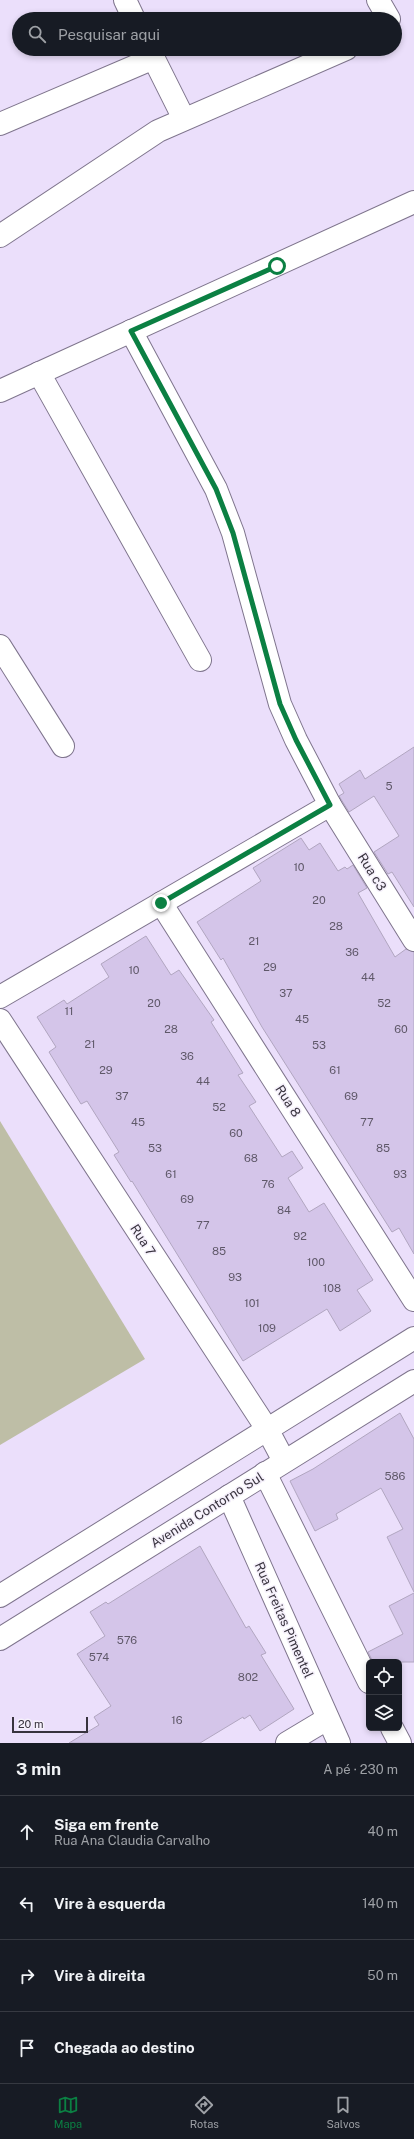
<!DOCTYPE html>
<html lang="pt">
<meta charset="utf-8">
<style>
body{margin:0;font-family:"Public Sans",sans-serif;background:#242831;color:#f1f3f6}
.controls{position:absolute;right:12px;bottom:12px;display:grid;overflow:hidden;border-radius:6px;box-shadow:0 2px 6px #0003}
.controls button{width:36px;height:36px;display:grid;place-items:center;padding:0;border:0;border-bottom:1px solid #363941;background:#171b24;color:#f1f3f6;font:20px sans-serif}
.scale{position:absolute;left:12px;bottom:10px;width:76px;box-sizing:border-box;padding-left:4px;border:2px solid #38333e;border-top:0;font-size:11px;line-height:14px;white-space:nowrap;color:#38333e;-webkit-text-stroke:3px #f5f0fb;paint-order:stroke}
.stop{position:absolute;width:12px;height:12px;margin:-9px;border:3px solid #0b8043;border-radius:50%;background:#fff}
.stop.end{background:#0b8043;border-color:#fff;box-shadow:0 1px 4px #0008}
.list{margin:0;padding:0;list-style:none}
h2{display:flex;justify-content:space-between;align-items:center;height:52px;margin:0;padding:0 16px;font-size:17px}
h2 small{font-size:13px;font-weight:400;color:#9ea1a6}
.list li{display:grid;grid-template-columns:26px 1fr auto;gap:12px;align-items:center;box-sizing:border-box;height:72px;padding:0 16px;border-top:1px solid #363941}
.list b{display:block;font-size:15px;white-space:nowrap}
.list p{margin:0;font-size:13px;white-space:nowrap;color:#9ea1a6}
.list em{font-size:13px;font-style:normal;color:#9ea1a6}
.icon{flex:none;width:22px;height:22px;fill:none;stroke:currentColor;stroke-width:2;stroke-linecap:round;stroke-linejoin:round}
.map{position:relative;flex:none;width:414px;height:1743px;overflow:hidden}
.search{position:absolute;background:#171b24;box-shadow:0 2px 6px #0003;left:12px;right:12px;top:12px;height:44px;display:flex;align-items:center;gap:10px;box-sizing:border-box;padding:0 14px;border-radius:22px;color:#9ea1a6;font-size:15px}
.sheet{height:340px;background:#171b24}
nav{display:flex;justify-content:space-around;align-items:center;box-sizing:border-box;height:56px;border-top:1px solid #363941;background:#171b24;font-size:11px;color:#9ea1a6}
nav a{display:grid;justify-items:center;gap:2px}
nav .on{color:#0b8043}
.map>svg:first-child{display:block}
.green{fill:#bebea6}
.building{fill:#d4c5e9;stroke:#b1a6c0}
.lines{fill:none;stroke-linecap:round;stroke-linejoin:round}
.minor-casing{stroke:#7f758d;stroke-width:24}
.tertiary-casing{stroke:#7f758d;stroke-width:24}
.minor{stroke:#fff;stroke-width:22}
.tertiary{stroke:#fff;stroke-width:22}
.route{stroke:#0b8043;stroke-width:5}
.labels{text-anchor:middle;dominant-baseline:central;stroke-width:3;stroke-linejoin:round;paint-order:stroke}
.number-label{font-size:11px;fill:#5f5869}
.street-label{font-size:13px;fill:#38333e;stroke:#f5f0fb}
</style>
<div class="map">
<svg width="414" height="1743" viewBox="0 0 414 1743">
<rect width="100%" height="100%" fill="#ebdffb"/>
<!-- green -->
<polygon class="green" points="0,1121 145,1359 0,1445"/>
<!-- building -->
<g class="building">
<polygon points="414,747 414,907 392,872 388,874 374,852 399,836 374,796 349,812 339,796 344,793 339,784 360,770 365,779"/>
<polygon points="301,838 309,850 320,843 338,871 345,867 347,869 353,865 367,888 358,893 395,957 406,949 414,952 414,1254 399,1228 392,1232 262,1027 223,958 221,960 197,922 261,881 253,868"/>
<polygon points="146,936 171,975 179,970 214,1020 211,1022 243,1073 238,1075 256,1102 249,1106 282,1157 292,1151 303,1168 288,1178 309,1212 324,1203 373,1280 357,1290 371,1311 340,1331 327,1309 243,1361 132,1181 131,1182 114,1155 119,1152 87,1101 81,1104 49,1052 56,1047 37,1017 64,1000 67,1004 109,977 101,964"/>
<polygon points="400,1413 414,1439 414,1592 387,1537 403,1529 381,1488 336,1514 338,1519 315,1531 290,1481 313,1469"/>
<polygon points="200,1546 246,1628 249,1626 266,1653 261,1655 294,1709 260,1731 250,1715 244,1719 243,1717 200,1743 69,1743 99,1725 94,1717 111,1706 77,1654 105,1636 90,1612 106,1602 108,1604"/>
<polygon points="414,1593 414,1662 373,1662 368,1652 403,1634 389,1606"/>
</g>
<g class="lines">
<!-- minor casing -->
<g class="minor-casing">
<g id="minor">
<polyline points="125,0 134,19"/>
<polyline points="378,0 389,19"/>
<polyline points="149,49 184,119"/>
<polyline points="0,124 154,58"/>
<polyline points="0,236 158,131 346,49"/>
<polyline points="131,331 216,489 233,533 280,704 296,740 330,805 414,940"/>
<polyline points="39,373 200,660"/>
<polyline points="0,391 414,202"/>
<polyline points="0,646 63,746"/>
<polyline points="161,903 414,1300"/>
<polyline points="0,997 330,805"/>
<polyline points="0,1020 267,1429 284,1461"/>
<polyline points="265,1473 369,1682"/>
<polyline points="229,1496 339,1743"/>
<polyline points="392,1728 400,1743"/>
<polyline points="287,1743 327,1719"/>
</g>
</g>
<!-- tertiary casing -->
<g class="tertiary-casing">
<g id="tertiary">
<polyline points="0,1596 414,1338"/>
<polyline points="0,1639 414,1381"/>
</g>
</g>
<!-- minor -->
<use href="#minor" class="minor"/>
<!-- tertiary -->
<use href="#tertiary" class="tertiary"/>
</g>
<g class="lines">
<!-- route -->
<polyline class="route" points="161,903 330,805 296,740 280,704 233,533 216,489 131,331 277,266"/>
</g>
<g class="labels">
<!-- number labels -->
<g class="number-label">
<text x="389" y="786">5</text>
<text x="299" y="867">10</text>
<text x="319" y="900">20</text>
<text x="336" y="926">28</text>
<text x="254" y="941">21</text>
<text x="352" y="952">36</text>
<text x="270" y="967">29</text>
<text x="134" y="970">10</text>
<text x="368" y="977">44</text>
<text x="286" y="993">37</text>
<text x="154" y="1003">20</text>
<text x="384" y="1003">52</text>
<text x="69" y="1011">11</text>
<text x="302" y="1019">45</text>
<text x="171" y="1029">28</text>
<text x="401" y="1029">60</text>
<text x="90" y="1044">21</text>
<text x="319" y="1045">53</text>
<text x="187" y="1056">36</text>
<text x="106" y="1070">29</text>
<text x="335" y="1070">61</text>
<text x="203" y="1081">44</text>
<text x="122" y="1096">37</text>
<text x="351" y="1096">69</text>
<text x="219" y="1107">52</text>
<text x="138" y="1122">45</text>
<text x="367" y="1122">77</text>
<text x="236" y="1133">60</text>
<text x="155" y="1148">53</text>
<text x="383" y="1148">85</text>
<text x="251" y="1158">68</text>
<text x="171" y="1174">61</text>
<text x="400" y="1174">93</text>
<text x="268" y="1184">76</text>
<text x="187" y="1199">69</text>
<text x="284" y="1210">84</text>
<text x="203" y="1225">77</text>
<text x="300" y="1236">92</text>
<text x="219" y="1251">85</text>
<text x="316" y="1262">100</text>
<text x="235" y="1277">93</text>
<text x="332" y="1288">108</text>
<text x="252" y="1303">101</text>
<text x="267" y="1328">109</text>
<text x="395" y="1476">586</text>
<text x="127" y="1640">576</text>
<text x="99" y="1657">574</text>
<text x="248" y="1677">802</text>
<text x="177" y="1720">16</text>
</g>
<!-- street labels -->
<g class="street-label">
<text transform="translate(372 872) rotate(58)">Rua c3</text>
<text transform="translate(288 1101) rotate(57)">Rua 8</text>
<text transform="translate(143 1240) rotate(57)">Rua 7</text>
<text transform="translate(207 1510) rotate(-32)">Avenida Contorno Sul</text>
<text transform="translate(284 1620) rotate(66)">Rua Freitas Pimentel</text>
</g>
</g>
</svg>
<div class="controls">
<button><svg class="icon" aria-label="locate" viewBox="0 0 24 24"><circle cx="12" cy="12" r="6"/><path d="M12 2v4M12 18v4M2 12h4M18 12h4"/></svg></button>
<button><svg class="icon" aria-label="layers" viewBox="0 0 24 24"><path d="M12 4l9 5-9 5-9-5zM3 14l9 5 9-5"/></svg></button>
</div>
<div class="scale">20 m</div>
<div class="stop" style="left:277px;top:266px"></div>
<div class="stop end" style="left:161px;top:903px"></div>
<div class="search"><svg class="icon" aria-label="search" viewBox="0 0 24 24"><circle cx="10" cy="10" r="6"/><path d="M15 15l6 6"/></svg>Pesquisar aqui</div>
</div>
<section class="sheet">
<h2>3 min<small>A pé · 230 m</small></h2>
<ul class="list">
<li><svg class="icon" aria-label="ahead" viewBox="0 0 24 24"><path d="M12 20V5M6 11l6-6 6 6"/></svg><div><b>Siga em frente</b><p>Rua Ana Claudia Carvalho</p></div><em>40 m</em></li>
<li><svg class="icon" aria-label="left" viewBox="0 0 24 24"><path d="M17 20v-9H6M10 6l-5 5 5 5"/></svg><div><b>Vire à esquerda</b></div><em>140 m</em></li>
<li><svg class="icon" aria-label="right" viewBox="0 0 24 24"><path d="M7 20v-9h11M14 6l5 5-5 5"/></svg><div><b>Vire à direita</b></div><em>50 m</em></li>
<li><svg class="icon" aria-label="arrive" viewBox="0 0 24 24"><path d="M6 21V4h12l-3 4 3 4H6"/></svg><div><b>Chegada ao destino</b></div></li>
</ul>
</section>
<nav>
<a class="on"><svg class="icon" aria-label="map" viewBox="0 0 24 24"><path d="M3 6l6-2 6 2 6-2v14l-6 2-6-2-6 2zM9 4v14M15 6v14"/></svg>Mapa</a>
<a><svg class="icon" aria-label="directions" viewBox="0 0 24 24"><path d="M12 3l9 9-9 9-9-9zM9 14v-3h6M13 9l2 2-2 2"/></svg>Rotas</a>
<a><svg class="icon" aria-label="saved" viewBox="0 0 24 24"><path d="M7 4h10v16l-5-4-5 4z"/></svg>Salvos</a>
</nav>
